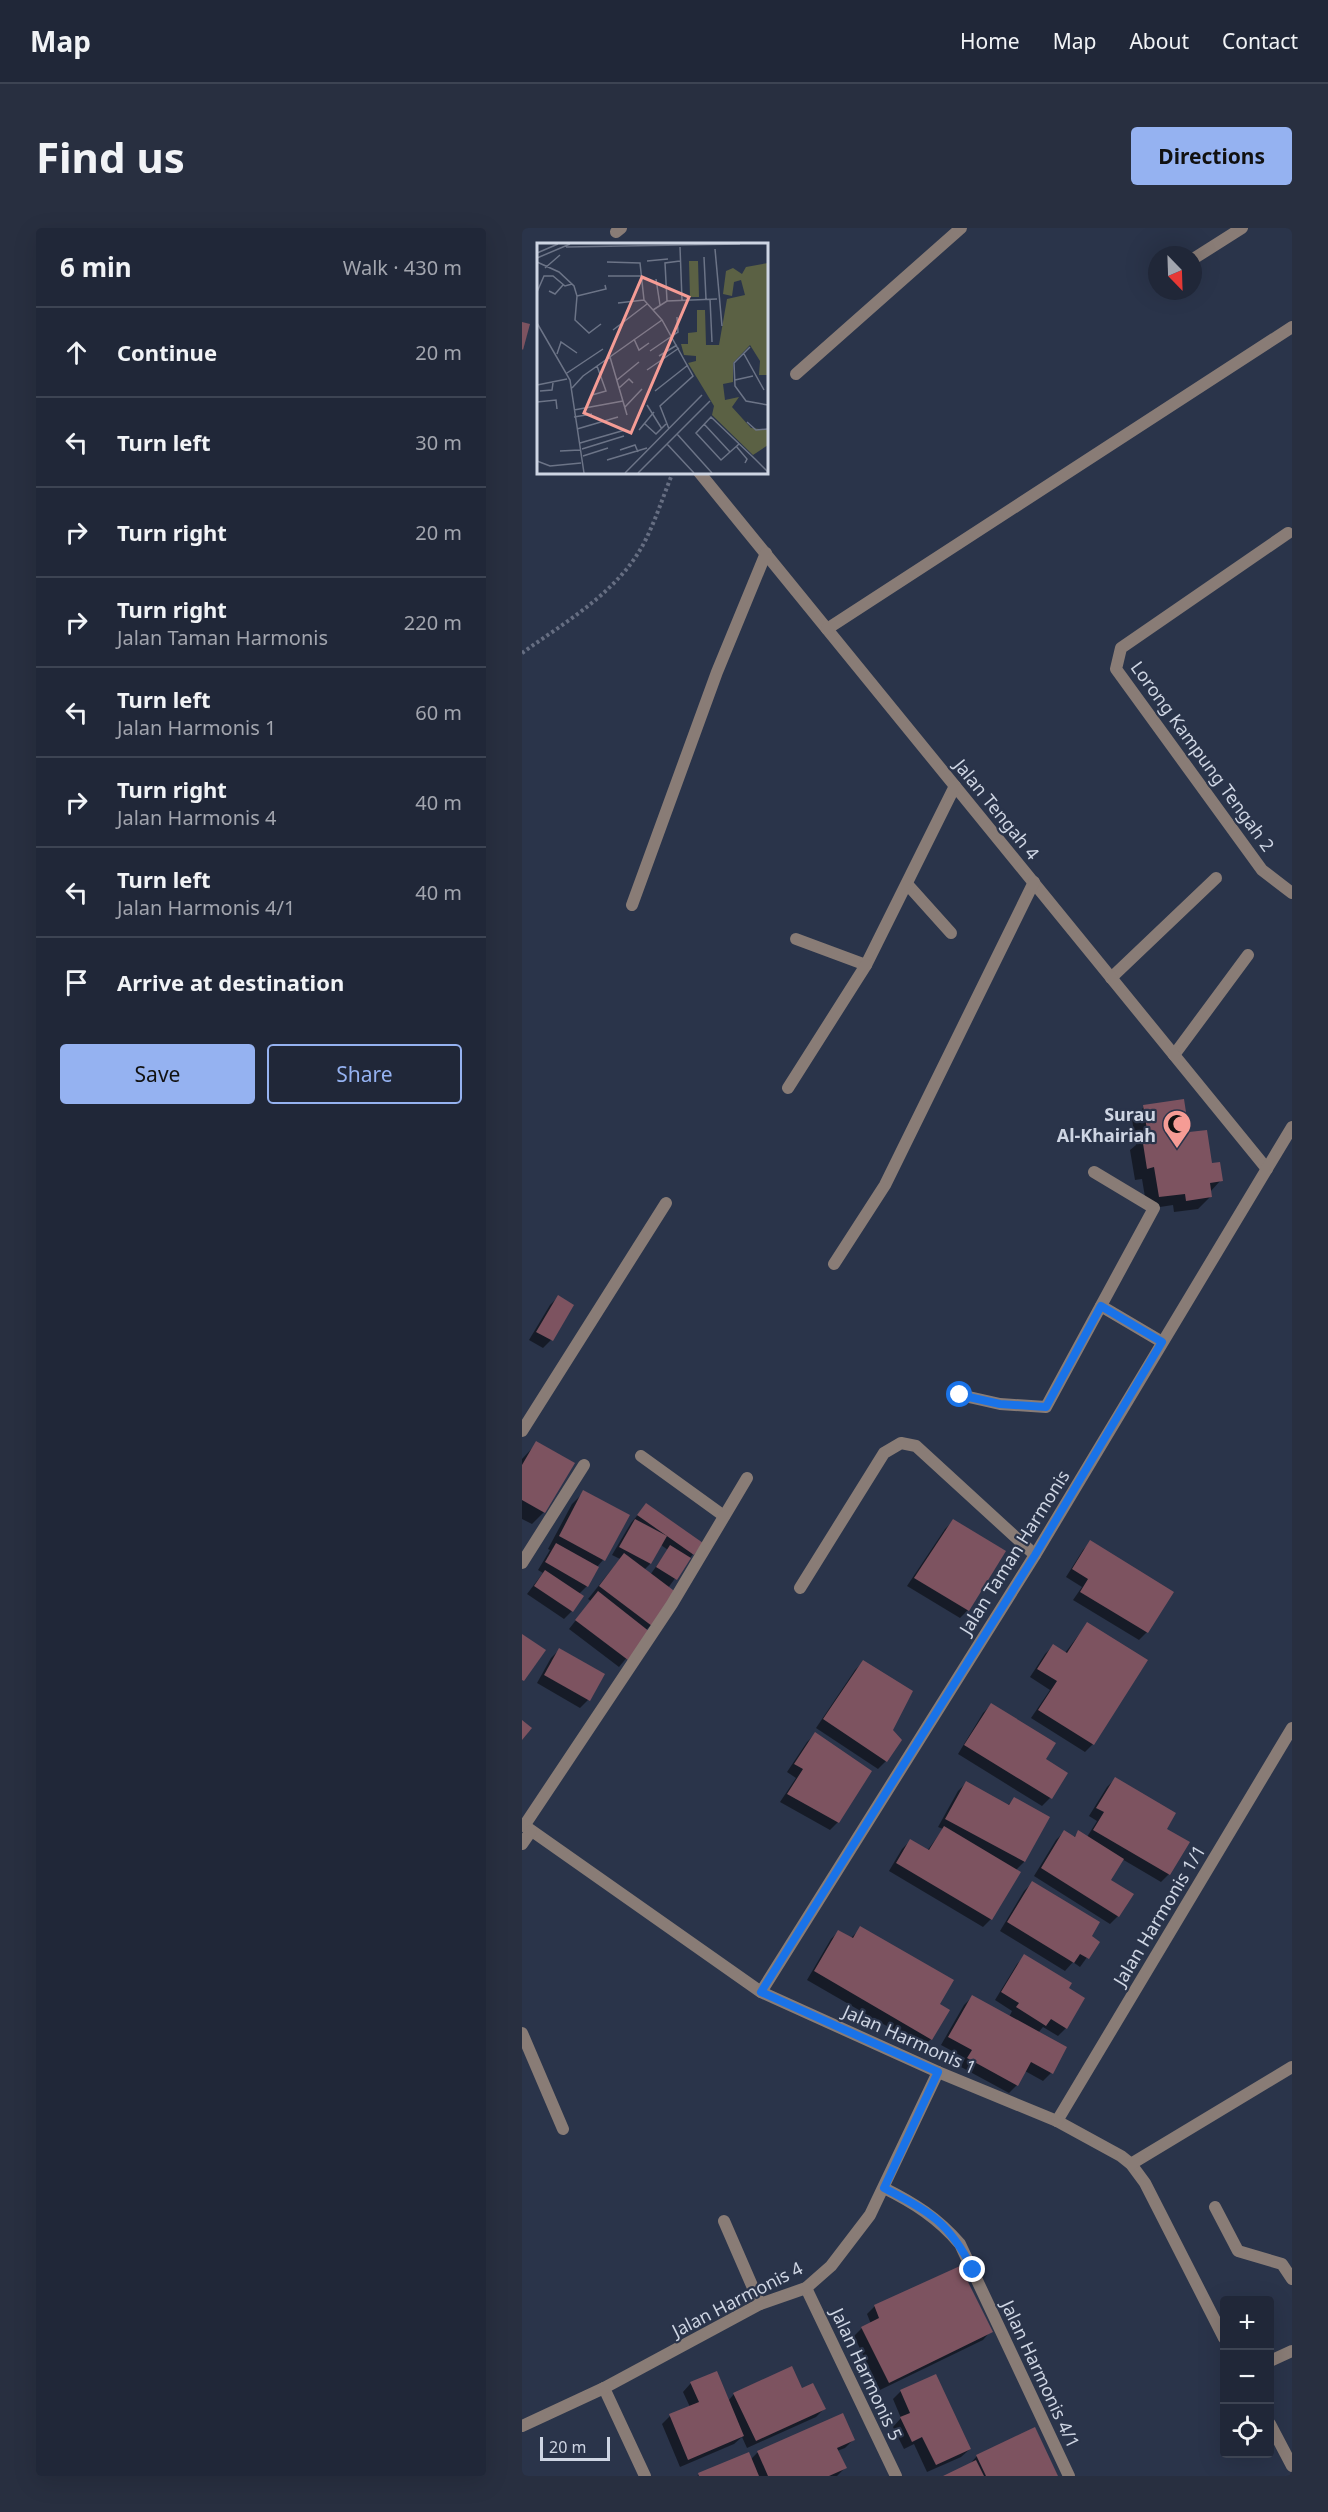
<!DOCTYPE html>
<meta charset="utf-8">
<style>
body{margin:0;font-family:"Noto Sans",sans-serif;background:#282f40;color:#f1f3f6}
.controls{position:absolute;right:18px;bottom:18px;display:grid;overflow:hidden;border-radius:6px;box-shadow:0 6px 24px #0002}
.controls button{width:54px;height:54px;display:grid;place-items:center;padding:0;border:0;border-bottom:2px solid #3d4453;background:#202738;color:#f1f3f6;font:30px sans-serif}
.compass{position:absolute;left:626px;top:18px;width:54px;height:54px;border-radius:50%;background:#202738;box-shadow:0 6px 24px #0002;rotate:157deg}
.scale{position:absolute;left:18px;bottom:15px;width:70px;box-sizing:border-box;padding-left:6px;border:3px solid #ced5e3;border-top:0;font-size:16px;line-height:21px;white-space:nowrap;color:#ced5e3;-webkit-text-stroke:4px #2a344a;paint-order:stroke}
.stop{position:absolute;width:18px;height:18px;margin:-14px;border:4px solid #1a73e8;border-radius:50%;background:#fff}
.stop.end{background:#1a73e8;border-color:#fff;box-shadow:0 2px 6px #0008}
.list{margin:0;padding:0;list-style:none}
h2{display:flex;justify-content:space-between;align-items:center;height:78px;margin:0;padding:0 24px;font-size:26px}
h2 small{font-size:20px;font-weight:400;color:#a2a5ae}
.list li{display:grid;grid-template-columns:39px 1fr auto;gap:18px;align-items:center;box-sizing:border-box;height:90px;padding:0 24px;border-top:2px solid #3d4453}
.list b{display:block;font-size:22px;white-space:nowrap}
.list p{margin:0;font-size:20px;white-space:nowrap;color:#a2a5ae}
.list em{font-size:20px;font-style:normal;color:#a2a5ae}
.actions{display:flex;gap:12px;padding:18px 24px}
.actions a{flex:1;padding:14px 0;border:2px solid #95b2f1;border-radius:6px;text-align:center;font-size:21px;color:#95b2f1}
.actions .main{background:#95b2f1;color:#111}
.icon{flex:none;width:33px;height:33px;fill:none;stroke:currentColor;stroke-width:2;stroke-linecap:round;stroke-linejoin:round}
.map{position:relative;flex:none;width:770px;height:2248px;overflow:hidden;border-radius:6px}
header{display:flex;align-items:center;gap:36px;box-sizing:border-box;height:84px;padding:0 30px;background:#202738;border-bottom:2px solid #3d4453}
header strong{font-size:28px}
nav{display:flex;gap:33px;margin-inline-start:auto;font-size:21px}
.intro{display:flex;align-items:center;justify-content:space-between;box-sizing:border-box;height:144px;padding:0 36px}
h1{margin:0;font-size:42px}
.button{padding:15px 27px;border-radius:6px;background:#95b2f1;color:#111;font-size:21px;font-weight:700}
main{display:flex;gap:36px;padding:0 36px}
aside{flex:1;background:#202738;border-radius:6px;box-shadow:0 6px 24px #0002}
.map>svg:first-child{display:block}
.shadow{fill:#0007;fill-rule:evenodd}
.building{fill:#7d5360}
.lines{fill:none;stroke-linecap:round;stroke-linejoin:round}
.path{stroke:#666e82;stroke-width:4;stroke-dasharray:3 3;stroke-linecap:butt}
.service{stroke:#897c76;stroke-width:12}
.minor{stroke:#897c76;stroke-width:12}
.route{stroke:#1a73e8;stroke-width:8}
.labels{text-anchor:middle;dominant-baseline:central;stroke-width:4.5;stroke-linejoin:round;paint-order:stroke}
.street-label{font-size:18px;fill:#ced5e3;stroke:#2a344a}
.poi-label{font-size:18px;font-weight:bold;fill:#ced5e3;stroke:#2a344a;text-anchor:end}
.inset-road{fill:none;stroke:#6c7487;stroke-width:1.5}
.view{fill:#f59c95;fill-opacity:0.15;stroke:#f59c95;stroke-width:3}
.inset-edge{fill:none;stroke:#ced5e3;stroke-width:3}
</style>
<header>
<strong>Map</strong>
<nav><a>Home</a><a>Map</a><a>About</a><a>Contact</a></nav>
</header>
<div class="intro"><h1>Find us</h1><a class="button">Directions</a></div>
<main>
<aside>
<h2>6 min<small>Walk · 430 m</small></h2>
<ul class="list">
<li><svg class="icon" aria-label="ahead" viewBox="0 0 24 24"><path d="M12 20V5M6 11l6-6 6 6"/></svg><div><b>Continue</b></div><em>20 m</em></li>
<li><svg class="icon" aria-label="left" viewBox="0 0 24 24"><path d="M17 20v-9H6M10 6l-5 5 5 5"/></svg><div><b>Turn left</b></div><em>30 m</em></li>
<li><svg class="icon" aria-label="right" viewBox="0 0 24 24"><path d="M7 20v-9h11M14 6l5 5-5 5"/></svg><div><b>Turn right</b></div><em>20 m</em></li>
<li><svg class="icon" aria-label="right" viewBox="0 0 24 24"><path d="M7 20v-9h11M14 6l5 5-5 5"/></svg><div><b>Turn right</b><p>Jalan Taman Harmonis</p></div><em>220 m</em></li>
<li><svg class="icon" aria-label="left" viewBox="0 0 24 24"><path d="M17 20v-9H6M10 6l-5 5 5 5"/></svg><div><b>Turn left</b><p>Jalan Harmonis 1</p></div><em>60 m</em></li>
<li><svg class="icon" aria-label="right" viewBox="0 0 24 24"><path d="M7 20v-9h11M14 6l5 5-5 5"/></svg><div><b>Turn right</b><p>Jalan Harmonis 4</p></div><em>40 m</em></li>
<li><svg class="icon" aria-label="left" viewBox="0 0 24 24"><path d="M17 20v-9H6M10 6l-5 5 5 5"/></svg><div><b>Turn left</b><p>Jalan Harmonis 4/1</p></div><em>40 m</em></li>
<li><svg class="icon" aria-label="arrive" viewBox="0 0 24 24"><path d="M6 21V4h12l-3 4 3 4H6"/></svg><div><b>Arrive at destination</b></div></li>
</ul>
<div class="actions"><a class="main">Save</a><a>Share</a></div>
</aside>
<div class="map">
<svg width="770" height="2248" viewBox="0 0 770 2248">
<rect width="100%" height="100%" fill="#2a344a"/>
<!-- shadow -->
<g class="shadow">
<polygon points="622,879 666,906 699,952 688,964 688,969 676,981 652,984 651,977 625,981 620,951 613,952 608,922 614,917 610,891"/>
<polygon points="36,1069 50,1077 29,1112 21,1120 7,1112 28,1077"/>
<polygon points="15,1215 51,1236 22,1284 10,1296 0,1291 0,1231"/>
<polygon points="62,1264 106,1287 81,1332 75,1339 65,1358 57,1366 50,1383 42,1391 5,1366 21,1345 16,1342 28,1322 26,1321 50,1276"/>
<path d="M124,1277L171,1326L146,1360L129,1397L124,1402L126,1404L97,1439L47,1401L69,1373L66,1371L98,1331L90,1327L109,1295ZM139,1317L146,1322L128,1347L122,1342L128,1336Z"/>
<polygon points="431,1293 446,1382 438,1390 385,1358 423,1301"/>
<polygon points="569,1314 625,1404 617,1412 551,1372 560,1359 544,1349 561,1322"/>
<polygon points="565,1396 571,1516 563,1524 509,1490 528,1462 508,1449 523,1426 531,1418 543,1425"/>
<polygon points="37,1422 66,1472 58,1480 15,1455 29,1430"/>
<polygon points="341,1434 369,1503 364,1533 356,1541 294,1500 333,1442"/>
<polygon points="469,1477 522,1531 544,1545 528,1570 520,1578 436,1526 461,1485"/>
<polygon points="293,1506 348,1543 316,1594 308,1602 258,1574 274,1550 265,1544 285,1514"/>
<polygon points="593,1551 643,1602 647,1646 639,1654 600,1631 587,1653 596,1688 588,1696 512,1648 534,1612 542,1604 551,1610 557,1604 565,1609 575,1593 567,1588 585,1559"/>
<polygon points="444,1555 485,1578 492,1571 526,1590 502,1634 493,1643 469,1691 461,1699 367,1643 380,1621 388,1613 405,1623 421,1601 416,1599 436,1563"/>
<polygon points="510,1655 576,1714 558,1739 551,1734 543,1743 478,1703 502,1663"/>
<polygon points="339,1700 416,1776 409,1811 401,1819 285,1752 309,1711 317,1703 329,1710"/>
<polygon points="503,1728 545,1761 544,1800 536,1808 521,1799 516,1805 529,1845 521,1853 503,1843 495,1857 487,1865 439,1839 443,1830 419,1817 442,1777 450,1769 487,1789 490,1783 473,1772 495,1736"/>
<polygon points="353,2078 469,2103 461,2112 358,2162 332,2108 340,2100 349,2096 345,2086"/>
<polygon points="169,2155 206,2173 212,2166 280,2162 302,2181 294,2189 225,2220 220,2209 212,2216 158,2239 140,2196 148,2188 168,2179 161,2164"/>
<polygon points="379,2163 448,2221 439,2229 405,2244 392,2216 382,2221 371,2199 379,2190 371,2171"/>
<polygon points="320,2187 331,2212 323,2220 315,2223 323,2240 315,2248 175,2248 226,2226 229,2231 235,2225"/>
<polygon points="455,2228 534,2248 425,2248 447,2237"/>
</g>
<!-- building -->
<g class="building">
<polygon points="0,94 8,96 1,122 0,121"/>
<polygon points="662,871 667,904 685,902 690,935 698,934 701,953 688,955 690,969 664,973 663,966 637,969 632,939 625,941 620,909 626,908 621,877"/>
<polygon points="36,1067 52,1077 31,1113 14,1104"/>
<polygon points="14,1213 53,1235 23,1285 0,1272 0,1237"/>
<polygon points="61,1262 108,1287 83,1333 37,1308"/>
<polygon points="124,1275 181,1315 172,1327 115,1287"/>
<polygon points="113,1291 145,1308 129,1336 97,1319"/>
<polygon points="431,1291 484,1323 447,1383 392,1350"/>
<polygon points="568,1312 652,1364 626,1405 558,1364 566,1351 550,1341"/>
<polygon points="34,1315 77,1339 66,1359 23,1334"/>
<polygon points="148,1317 169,1330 155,1352 134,1339"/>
<polygon points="102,1325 155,1365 130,1398 77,1358"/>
<polygon points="23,1342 62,1368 51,1384 12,1358"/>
<polygon points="76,1363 128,1404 106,1432 53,1392"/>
<polygon points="565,1394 626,1432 572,1517 516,1482 535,1453 515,1441 531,1416 545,1425"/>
<polygon points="0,1406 24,1422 2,1453 0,1452"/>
<polygon points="37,1420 83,1446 68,1473 22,1447"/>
<polygon points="341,1432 391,1463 371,1502 380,1512 365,1534 301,1491"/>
<polygon points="469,1475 534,1515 524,1531 546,1545 530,1571 442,1517"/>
<polygon points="0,1492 10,1500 0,1512"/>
<polygon points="293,1504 350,1543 317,1595 265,1566 281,1541 272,1536"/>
<polygon points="593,1549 654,1585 645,1601 668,1614 648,1647 571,1602 582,1584 574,1580"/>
<polygon points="444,1553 487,1577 492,1569 528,1589 503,1634 423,1591"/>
<polygon points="422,1598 499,1644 470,1692 374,1635 388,1611 407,1622"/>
<polygon points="542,1602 553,1609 556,1602 602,1631 589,1652 612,1666 597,1689 519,1640"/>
<polygon points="510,1653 578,1694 570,1708 578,1714 567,1731 558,1726 552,1735 485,1694"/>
<polygon points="338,1698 432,1752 418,1776 428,1782 410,1812 292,1743 316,1702 331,1710"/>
<polygon points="502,1726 550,1755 547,1760 563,1770 545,1801 529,1791 524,1798 494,1779 497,1775 479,1764"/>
<polygon points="450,1767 545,1819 531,1846 509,1834 496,1858 445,1830 450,1822 426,1809"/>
<polygon points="438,2038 471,2104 367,2155 339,2099 357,2090 352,2077"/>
<polygon points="270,2138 280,2160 291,2155 304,2181 234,2213 211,2165"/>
<polygon points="195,2143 222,2208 166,2232 147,2186 177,2174 168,2154"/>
<polygon points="414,2146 449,2221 414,2237 400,2209 390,2214 378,2189 388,2185 378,2162"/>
<polygon points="321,2185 333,2212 315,2220 325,2240 307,2248 246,2248 235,2223"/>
<polygon points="513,2199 536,2248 464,2248 454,2227"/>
<polygon points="227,2224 237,2248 177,2248 176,2245"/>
<polygon points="454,2232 462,2248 421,2248"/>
</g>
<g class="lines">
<!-- path -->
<path class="path" d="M0,425C46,392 100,362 125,309C135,288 142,266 151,244"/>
<!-- service -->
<g class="service">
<polyline points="589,750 694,650"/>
<polyline points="652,827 726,727"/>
<polyline points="579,1078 640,1114"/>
<polyline points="438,1167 478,1176 524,1179 632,980 572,944"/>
</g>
<!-- minor -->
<g class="minor">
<polyline points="94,4 99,0"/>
<polyline points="671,31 720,0"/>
<polyline points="274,146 439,0"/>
<polyline points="177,244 745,941"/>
<polyline points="766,305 599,420 594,441 740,642 770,665"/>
<polyline points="305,401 770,99"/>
<polyline points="385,656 429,705"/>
<polyline points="110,677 195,444 244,325"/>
<polyline points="274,711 344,737 433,558"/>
<polyline points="266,860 344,737"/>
<polyline points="312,1036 363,957 512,654"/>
<polyline points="0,1203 144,975"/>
<polyline points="119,1228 202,1288"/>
<polyline points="0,1335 62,1237"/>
<polyline points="278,1360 362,1225 379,1215 394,1218 513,1327"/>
<polyline points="0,1596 239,1764 416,1844 535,1893 599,1928 609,1936 623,1955 702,2110"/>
<polyline points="2,1598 150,1376 225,1250"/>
<polyline points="0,1616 9,1603"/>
<polyline points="239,1764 513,1327 770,899"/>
<polyline points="0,1805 41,1901"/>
<polyline points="535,1893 770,1500"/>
<polyline points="609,1936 770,1839"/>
<path d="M362,1960C392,1975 416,1990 438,2016L547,2248"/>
<polyline points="693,1979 716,2023 760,2036 770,2051"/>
<polyline points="202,1993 238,2076"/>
<polyline points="284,2060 374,2248"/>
<polyline points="748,2133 770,2123"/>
<polyline points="82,2160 123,2248"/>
<polyline points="748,2196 770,2238"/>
<polyline points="0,2198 82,2160 238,2076 284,2060 309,2038 348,1987 416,1844"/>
</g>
</g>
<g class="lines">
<!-- route -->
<path class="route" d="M438,1167L478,1176L524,1179L579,1078L640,1114L513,1327L239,1764L416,1844L362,1960C408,1984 427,1994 451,2042"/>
</g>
<!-- icons -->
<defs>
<g id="mosque-pin" transform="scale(1.5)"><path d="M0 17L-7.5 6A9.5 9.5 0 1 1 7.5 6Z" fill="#f59c95" stroke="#2a344a"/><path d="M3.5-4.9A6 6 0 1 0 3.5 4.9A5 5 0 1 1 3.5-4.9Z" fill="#111"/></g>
</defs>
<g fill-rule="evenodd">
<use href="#mosque-pin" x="655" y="896"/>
</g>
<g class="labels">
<!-- street labels -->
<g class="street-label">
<text transform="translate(681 528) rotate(54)">Lorong Kampung Tengah 2</text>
<text transform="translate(475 581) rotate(51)">Jalan Tengah 4</text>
<text transform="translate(492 1324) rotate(-58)">Jalan Taman Harmonis</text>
<text transform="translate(637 1687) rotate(-59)">Jalan Harmonis 1/1</text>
<text transform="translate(388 1811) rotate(24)">Jalan Harmonis 1</text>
<text transform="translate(215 2071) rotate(-27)">Jalan Harmonis 4</text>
<text transform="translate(345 2146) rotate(65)">Jalan Harmonis 5</text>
<text transform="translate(519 2146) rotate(65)">Jalan Harmonis 4/1</text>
</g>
<!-- poi labels -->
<g class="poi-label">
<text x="634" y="886">Surau<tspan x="634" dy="21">Al-Khairiah</tspan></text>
</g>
</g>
<!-- overview -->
<g transform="translate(15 15)">
<rect width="231" height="231" fill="#2a344a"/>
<path d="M152,18H161L162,54H153ZM231,20V132H222L223,118L213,102L196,120V139L186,141L188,157L202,154L195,164L214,185L231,187V202L216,212L175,172L177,163L151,120L159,118V113L147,112L144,101H151V90L160,89V67H168L169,102H182L190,56L208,52L204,37L197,39L195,53L186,51L189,28L196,25L205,31L209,24Z" fill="#5b6144"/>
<path class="inset-road" d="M29,4L203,1M143,4L145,57M178,6L185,83M0,10L21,1M167,14L169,56M0,15L33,1M110,18L131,16M0,19L22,29L37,43L40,53L38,77L52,90L64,81M70,19L103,20L107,57L125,77L156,133L123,163L132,186M8,25L23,12M71,33H105M119,36L123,62M12,48L18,51L26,42M0,49L7,33H16L28,43L35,41M40,53L69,46L68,42M173,56L175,99M130,58L128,20L143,18M81,60L107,57M116,67L130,58L180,56M0,80L33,137L47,230M76,87L110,61M135,93L141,89L140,74M97,96L102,107L112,100M213,104L197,120L198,143L209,158L231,162M113,108L135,93M20,111L24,99L40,110M207,111L227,147M122,113L140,102M73,114L90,172M110,127L142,105M30,130L66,106M80,137L102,119M198,137L216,133M0,142L30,136M35,145L46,133L125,77M82,145L92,136L96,140M3,148L15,147L16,140M118,148L151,122M55,152L69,148L60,123M0,159L19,157L20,166M110,162L125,186M88,164L105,146M37,167L86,158M37,174L55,171M210,179L219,187L231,186M108,181L119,191L129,181M167,181L193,209M40,186L81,174M102,187L117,169M140,191L175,230M43,200L88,187M130,201L157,230M202,201L184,217L159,190L174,174L218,216L231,229M199,203L210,216L208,220M45,206L87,193M83,207L98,202L101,209M23,208L43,207M46,213L71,205M70,217L110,205M0,218L13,223L44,220M88,230L165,152M101,230L173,158"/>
<path class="view" d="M105,34L152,54L94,190L47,170Z"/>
<rect width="231" height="231" class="inset-edge"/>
</g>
</svg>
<div class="controls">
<button>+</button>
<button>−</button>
<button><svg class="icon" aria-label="locate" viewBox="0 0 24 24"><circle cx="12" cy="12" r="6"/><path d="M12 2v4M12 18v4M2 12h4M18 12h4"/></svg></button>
</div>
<svg class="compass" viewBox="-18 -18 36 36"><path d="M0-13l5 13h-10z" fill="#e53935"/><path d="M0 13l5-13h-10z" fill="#a2a5ae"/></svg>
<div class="scale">20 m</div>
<div class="stop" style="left:438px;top:1167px"></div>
<div class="stop end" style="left:451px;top:2042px"></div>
</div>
</main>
